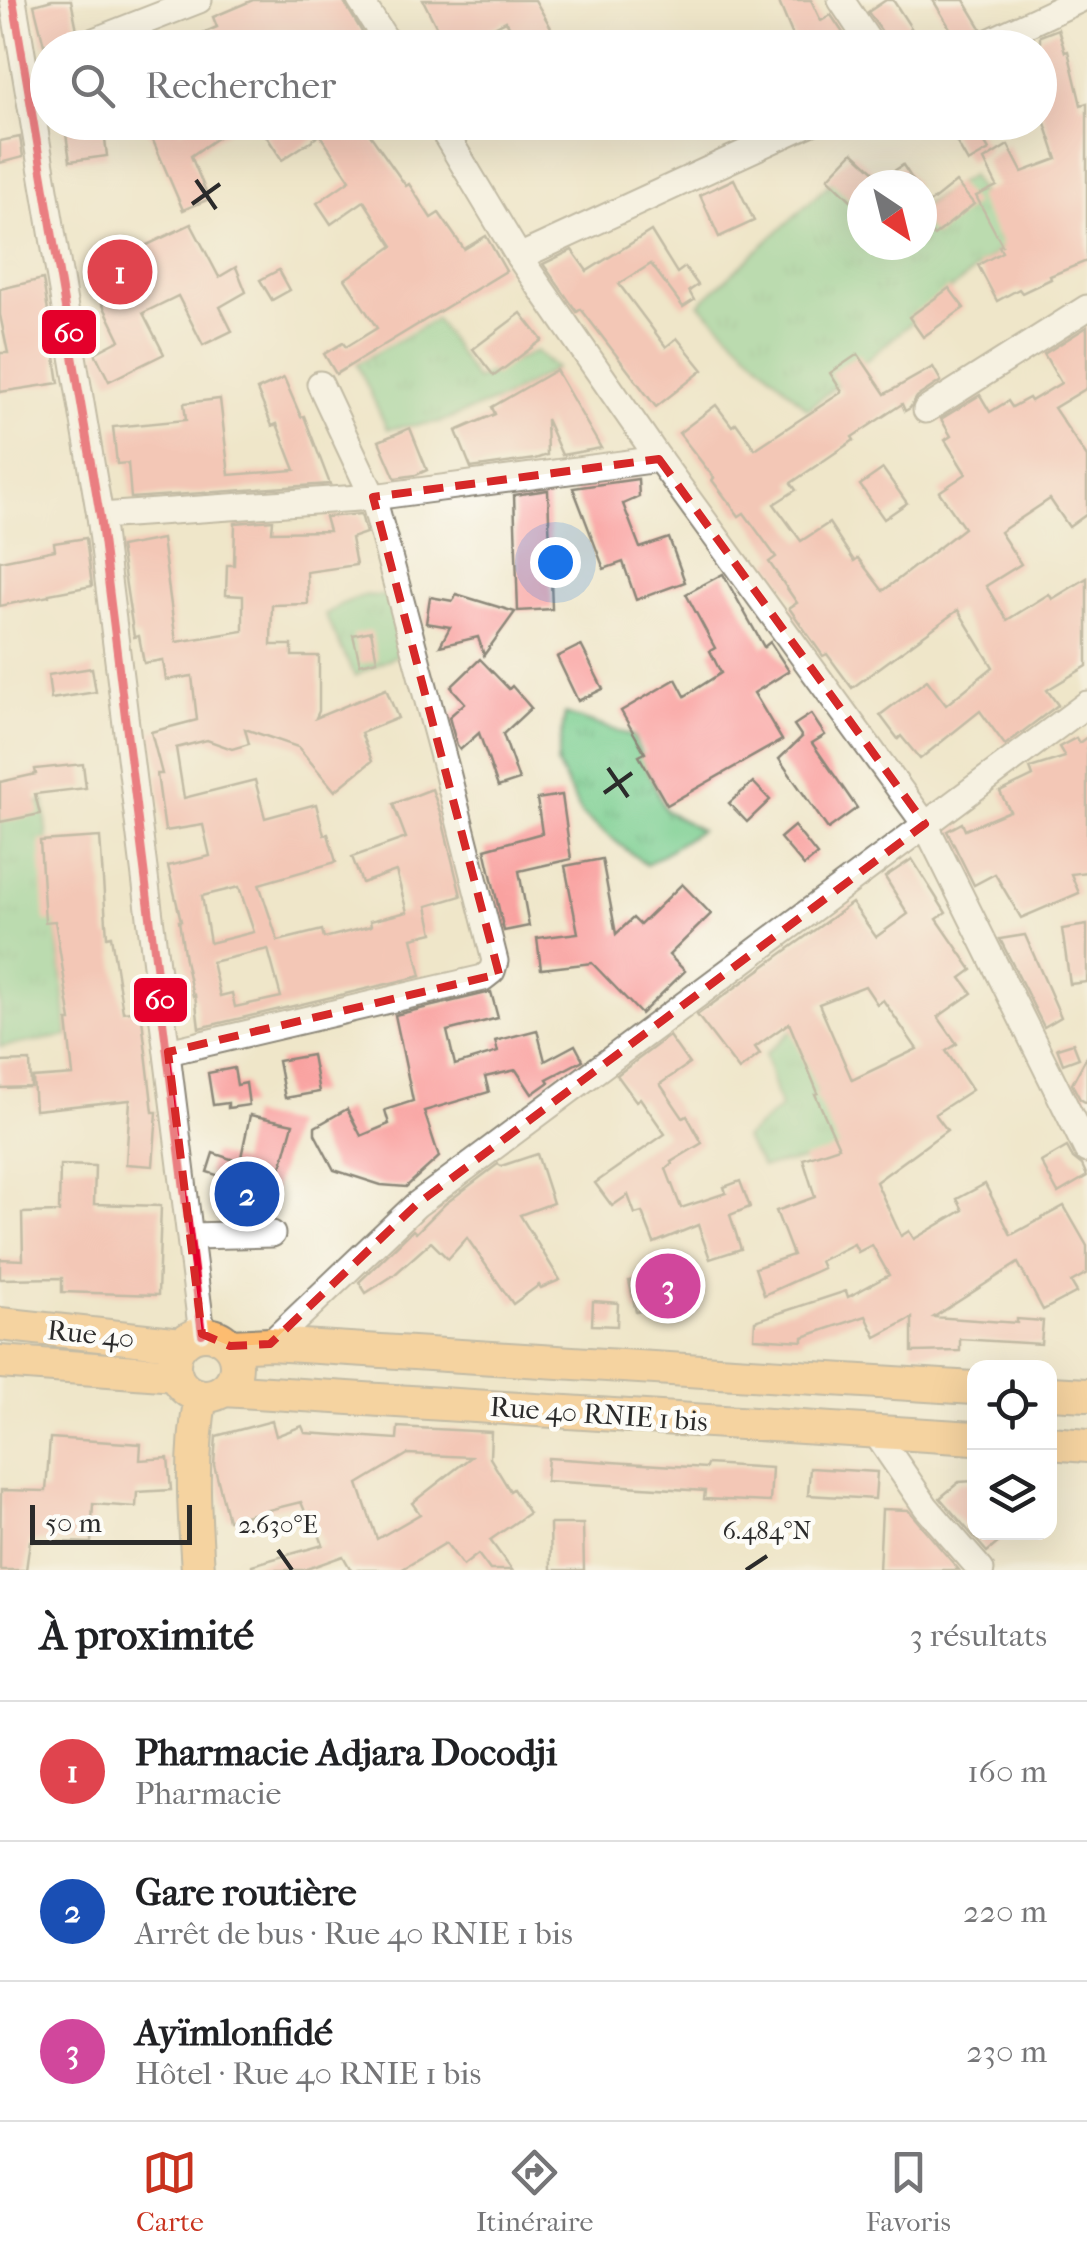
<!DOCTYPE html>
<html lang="fr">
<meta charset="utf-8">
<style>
body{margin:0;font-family:"IM FELL French Canon",serif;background:#f2f2f2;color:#202124}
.controls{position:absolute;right:30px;bottom:30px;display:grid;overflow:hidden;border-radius:20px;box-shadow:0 10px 40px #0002}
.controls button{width:90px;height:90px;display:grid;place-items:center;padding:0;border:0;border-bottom:2px solid #e0e0e0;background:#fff;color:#202124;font:50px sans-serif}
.compass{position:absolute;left:847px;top:170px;width:90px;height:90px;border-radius:50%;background:#fff;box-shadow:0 10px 40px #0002;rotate:145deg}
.scale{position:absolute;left:30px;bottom:25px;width:162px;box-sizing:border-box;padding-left:10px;border:5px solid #2b2b2b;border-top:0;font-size:28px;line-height:35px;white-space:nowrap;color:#2b2b2b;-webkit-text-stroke:8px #fdfcf7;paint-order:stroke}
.you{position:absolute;left:555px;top:562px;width:35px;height:35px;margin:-25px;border:8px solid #fff;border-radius:50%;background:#1a73e8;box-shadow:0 0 0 15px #1a73e833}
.badge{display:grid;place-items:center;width:65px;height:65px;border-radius:50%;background:#c8321e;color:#fff;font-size:32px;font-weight:700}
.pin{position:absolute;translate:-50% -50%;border:5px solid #fff;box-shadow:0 2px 10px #0006}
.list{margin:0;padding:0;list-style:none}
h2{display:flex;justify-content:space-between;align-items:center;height:130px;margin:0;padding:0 40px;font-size:42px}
h2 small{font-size:32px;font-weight:400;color:#757577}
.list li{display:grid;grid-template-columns:65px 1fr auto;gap:30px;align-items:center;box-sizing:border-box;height:140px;padding:0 40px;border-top:2px solid #e0e0e0}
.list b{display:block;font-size:38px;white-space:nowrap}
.list p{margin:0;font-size:32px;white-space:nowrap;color:#757577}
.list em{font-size:32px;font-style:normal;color:#757577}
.icon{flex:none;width:55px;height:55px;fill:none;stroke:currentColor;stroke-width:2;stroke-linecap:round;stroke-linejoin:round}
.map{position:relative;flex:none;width:1087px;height:1570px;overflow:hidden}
.search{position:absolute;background:#fff;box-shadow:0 10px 40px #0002;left:30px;right:30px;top:30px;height:110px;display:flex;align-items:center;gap:25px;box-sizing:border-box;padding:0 35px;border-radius:55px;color:#757577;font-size:38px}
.sheet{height:550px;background:#fff}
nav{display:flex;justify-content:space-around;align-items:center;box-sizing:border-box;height:140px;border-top:2px solid #e0e0e0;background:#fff;font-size:28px;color:#757577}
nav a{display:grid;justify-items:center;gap:5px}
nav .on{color:#c8321e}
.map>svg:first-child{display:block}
.grass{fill:url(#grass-tufts);stroke:#547c5e;stroke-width:2.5}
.building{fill:#f9a2a0;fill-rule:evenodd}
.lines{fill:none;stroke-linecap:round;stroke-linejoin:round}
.minor-casing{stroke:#8d887a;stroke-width:29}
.major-casing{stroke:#8d887a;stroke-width:36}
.minor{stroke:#fff;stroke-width:25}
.major{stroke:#fdbc70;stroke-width:32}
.bus-1-casing{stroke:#fdfcf7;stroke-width:15}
.bus-1{stroke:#e4002b;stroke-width:8}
.marked{fill:none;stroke:#d62828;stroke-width:8;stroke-dasharray:20 12;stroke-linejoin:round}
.ticks{fill:none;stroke:#2b2b2b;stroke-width:4}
.labels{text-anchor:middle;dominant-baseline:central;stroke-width:9;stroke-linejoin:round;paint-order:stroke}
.street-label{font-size:28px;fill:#2b2b2b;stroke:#fdfcf7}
.ticks-label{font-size:25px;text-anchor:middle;fill:#2b2b2b;stroke:#fdfcf7;stroke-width:9;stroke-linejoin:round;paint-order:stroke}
.line-badge{stroke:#fdfcf7;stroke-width:4}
.badge-label{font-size:28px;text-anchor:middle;font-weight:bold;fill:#fff}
</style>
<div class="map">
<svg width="1087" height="1570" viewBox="0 0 1087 1570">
<defs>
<pattern id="grass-tufts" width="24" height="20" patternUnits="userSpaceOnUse" patternTransform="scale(2.5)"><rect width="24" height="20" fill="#7cce90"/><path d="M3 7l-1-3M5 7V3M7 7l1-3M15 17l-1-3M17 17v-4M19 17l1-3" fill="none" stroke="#6bb17c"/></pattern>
</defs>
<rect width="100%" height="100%" fill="#fdfcf7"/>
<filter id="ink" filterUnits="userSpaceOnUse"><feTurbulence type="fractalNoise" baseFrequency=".01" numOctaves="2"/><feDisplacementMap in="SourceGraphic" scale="20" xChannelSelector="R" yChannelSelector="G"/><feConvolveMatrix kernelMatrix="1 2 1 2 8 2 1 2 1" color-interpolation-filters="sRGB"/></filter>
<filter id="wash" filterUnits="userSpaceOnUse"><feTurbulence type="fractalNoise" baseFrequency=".0048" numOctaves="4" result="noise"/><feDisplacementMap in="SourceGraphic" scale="40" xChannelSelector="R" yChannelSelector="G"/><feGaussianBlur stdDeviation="2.25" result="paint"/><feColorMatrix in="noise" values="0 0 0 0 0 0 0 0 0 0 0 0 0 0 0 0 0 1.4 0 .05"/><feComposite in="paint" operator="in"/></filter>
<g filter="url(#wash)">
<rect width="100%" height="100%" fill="#efe6c9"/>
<!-- grass -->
<g class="grass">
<polygon points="840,174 862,198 862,245 922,245 922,206 971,175 1007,243 808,409 699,304"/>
<polygon points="436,319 476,380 536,351 556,368 504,398 440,422 387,429 357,364"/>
<polygon points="365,595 383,596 400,606 405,651 355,676 325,615 341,604"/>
<polygon points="565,714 633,736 665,810 700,830 646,865 582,815 557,764"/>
<polygon points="44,801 68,1036 0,1047 0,812"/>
<polygon points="806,1018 854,1143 811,1159 762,1167 744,1138 780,1108 765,1054"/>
</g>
<g id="blocks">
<!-- building -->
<g class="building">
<polygon points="52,0 71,0 77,30 62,39 44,45 34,5"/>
<polygon points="253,0 343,0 368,42 360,48 168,48 217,27 213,17"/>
<polygon points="423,0 535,0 554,33 530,48 522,48 506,21 469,40 473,48 447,48"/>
<polygon points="778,0 811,0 821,21 831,15 853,48 798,48"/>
<polygon points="886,0 893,0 924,48 889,48 887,39 868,12"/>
<polygon points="933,0 964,0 981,28 968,34 960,45"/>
<polygon points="1058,29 1065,52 1068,51 1081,105 1087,103 1087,261 1050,276 1051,279 1022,293 1019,289 997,301 978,265 1002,252 999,246 1002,245 976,196 997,186 984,160 1008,145 1022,172 1057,159 1040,108 1040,36"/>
<polygon points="103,122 107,156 70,161 65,127"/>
<polygon points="145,122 176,122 180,131 193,122 240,122 191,156 209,199 183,210"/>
<polygon points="257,122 361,122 406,186 409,184 431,218 439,213 464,249 486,236 506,271 336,374 324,354 343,343 346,347 377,328 345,279 393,246 364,201 331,224 317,203 350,180 320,135 282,160"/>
<polygon points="945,122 972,122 989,150 968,162"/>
<polygon points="20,137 23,157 0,163 0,141"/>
<polygon points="853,152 882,179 903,165 916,185 862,185 862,211 828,178"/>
<polygon points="734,179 754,221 719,237 700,195"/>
<polygon points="956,182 974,204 934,236 922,221 922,209"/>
<polygon points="191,224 219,277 236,267 246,292 220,307 232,331 203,345 178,296 143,313 164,354 109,381 95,353 120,340 102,303 117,296 103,266"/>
<polygon points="651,231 677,273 685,267 698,285 689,291 694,300 683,307 651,264 619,284 666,347 677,338 703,370 656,407 581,309 577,312 543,264 572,250 587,271"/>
<polygon points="279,270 290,290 272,300 260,280"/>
<polygon points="43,279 59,383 0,392 0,353 8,353 0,315 0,289"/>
<polygon points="949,288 964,308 923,337 909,317"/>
<polygon points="521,313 542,340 494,376 473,349"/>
<polygon points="1087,327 1087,388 1054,408 1087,457 1087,514 1069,527 1050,499 1000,532 1021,564 986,586 1007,620 1049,594 1052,599 1087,578 1087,666 1047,690 1058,705 1005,745 980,711 920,759 901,736 898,739 880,715 927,680 946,705 993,667 958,610 852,688 827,654 823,656 789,608 797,603 769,562 776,557 744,513 739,516 712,480 714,478 679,433 716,405 732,426 736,423 755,449 842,392 830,373 858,354 885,394 933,367 941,381 917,397 910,408 905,411 902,404 852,437 854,440 791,483 796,490 774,504 801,541 829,523 854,561 858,558 883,591 964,528 939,492 966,474 945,440 951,436 941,419 980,395 990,412 1008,401 1012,407 1029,398 1031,401 1061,383 1044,354"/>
<polygon points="556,370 601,448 562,455 546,419 547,455 535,459 471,468 456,431 495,414 492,407"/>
<polygon points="284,378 301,417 304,416 330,484 131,498 128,463 117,464 113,427 186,420 184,403 220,399 229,475 295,470 277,424 272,426 257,390"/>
<polygon points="410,428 427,470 416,475 395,478 379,441"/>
<polygon points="883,469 907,503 884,519 860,485"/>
<polygon points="638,479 639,497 623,504 640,548 669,538 685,582 636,600 623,562 604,569 573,488"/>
<polygon points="548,490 552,609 518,611 514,495"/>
<path d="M361,514L366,533L351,538L356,565L307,572L308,604L272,605L271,645H292V656H319V711L316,718L386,689L398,718L361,733L372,761L335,791L298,747L245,729L249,744L232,749L207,740L176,748L184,798L255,780L265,818L316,804L324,835L328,834L336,862L259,884L278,941L322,930L324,938L371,926L370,921L407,912L396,871L362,883L352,857L406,838L393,804L432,789L441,815L461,896L427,906L433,933L412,938L421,976L199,1028L195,995L193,996L185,960L179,921H181L168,866L210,856L203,825L165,831L157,774H162L151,732L197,720L192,676L166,680L163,660L144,663L139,636L134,637L120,547L162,539L176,642L243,631V596L226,595L227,565H234L235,523L273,520L272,532L329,531L325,517ZM239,887L254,932L210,943L202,896ZM268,949L281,997L235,1007L232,993L220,996L212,962Z"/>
<polygon points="86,538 92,586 49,594 49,596 0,606 0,561 55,550 54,543"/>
<polygon points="723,574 764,647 770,642 789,671 754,693 782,740 667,805 639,756 645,753 621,711 676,679 685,696 721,673 710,651 715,648 686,594"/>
<polygon points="456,594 515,612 484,655 478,637 440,646 450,627 426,623 430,597 453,601"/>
<polygon points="371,631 377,660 360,664 353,635"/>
<polygon points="581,645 603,689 578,701 557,657"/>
<polygon points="480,659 509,689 512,686 531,708 503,734 519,780 498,787 479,733 460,750 457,746 449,717 465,703 451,687"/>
<polygon points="92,668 96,692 51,699 48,675"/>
<polygon points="811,714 825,735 812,743 857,808 828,829 779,759 802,737 794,725"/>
<polygon points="1087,737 1087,872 1071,874 1079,893 1021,918 995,874 974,885 947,831 962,823 965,830 1010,811 1000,792 1033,776 1030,768 1065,757 1059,747 1076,738 1079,743"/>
<polygon points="83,764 86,788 35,794 40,814 0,822 0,782 36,774 35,769"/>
<polygon points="753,782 770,800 747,822 729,803"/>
<polygon points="562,795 571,859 519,871 529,926 504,931 485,849 542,833 537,799"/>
<polygon points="794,826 817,855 804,866 780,838"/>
<polygon points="100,837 107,937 111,936 123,1012 141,1010 153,1112 157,1112 153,1166 126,1164 130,1100 35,1110 33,1078 73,1075 67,1021 71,1021 55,921 45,922 40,841"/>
<polygon points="602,859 616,934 633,918 640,925 682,884 711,914 669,955 685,971 641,1014 592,963 541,969 537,938 578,933 565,866"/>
<path d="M912,859L946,913L937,919L972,970L961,978L972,993L938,1017L957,1044L946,1051L972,1090L935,1114L947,1130L876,1182L901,1236L909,1231L914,1239L963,1210L957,1199L985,1184L1011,1235L1064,1206L1087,1246V1273L1071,1282L1077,1292L1043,1310L1018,1263L934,1317L1017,1323V1319L1043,1321L1041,1344L960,1339V1351L912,1352V1318L876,1337L866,1316L803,1337V1341L754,1338L755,1321L846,1291L848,1297L889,1275L872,1245L858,1252L854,1244L820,1261L823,1268L764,1295L755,1268L793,1255L776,1211L815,1197L803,1159L839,1147L815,1094L818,1093L789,1023L755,1047L760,1054L739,1070L697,1015L852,903L876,937L908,914L885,877ZM865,986L877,1004L883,1000L917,1049L852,1080L819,1004Z"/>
<polygon points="1087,925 1087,982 1070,984 1062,929"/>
<polygon points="1025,935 1061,1017 1044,1027 1000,939"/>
<polygon points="491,992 498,1018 447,1031 455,1065 498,1052 495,1041 537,1030 545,1061 575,1045 583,1060 547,1079 549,1082 532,1094 516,1070 485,1077 489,1092 424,1111 439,1157 406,1187 381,1185 334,1170 315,1134 315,1127 347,1109 361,1136 389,1124 385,1110 413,1101 395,1015"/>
<polygon points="669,1036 689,1064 660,1084 683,1118 687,1116 702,1143 671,1162 672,1164 666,1169 681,1208 726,1193 724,1187 740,1181 750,1207 730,1215 741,1249 710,1259 698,1225 654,1243 642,1212 635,1214 628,1195 612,1206 595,1183 665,1134 640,1098 636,1101 617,1075"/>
<polygon points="1073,1043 1079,1058 1063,1064 1057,1048"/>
<polygon points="312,1055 319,1092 285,1098 278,1061"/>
<polygon points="1087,1056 1087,1103 1080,1099 1072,1084"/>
<polygon points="30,1061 31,1087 0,1088 0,1062"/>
<polygon points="234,1068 237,1085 246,1083 249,1105 228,1108 228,1103 213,1105 208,1073"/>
<polygon points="250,1115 293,1124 274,1193 207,1172 213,1153 240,1162"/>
<polygon points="1067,1147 1073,1158 1082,1165 1087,1176 1058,1193 1041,1162"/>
<polygon points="537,1154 553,1203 520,1215 560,1280 541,1288 539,1285 513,1304 467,1238 448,1259 431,1242 394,1275 366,1293 359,1282 413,1230 416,1233 445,1204 498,1164 501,1166"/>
<polygon points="60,1165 95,1166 94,1204 161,1206 158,1295 62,1292 62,1278 0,1279 0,1259 23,1260 22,1213 59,1212"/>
<polygon points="696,1265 703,1296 636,1312 629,1281"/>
<polygon points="593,1301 618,1303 617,1326 592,1325"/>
<path d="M272,1421L276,1436L302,1426L305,1433L397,1439L398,1427L491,1432L490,1458L510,1491L513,1489L529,1513L490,1540L512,1570H490L478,1554L463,1566L446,1543L401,1570H351L343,1556L304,1570H252V1565L323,1545L311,1512L306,1514L301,1502L228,1520L214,1465L216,1436ZM408,1454L471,1457L412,1503L420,1514L377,1539L358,1484Z"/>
<polygon points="50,1438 141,1444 140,1460 168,1458 171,1490 137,1492 136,1507 93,1504 91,1543 30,1541 26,1570 0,1570 1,1490 46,1491"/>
<polygon points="548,1458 706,1468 707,1464 772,1468 770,1502 704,1499 705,1491 546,1481"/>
<polygon points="810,1468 877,1472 875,1499 808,1495"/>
<polygon points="974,1481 974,1532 1011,1532 987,1552 940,1498 959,1482"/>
<polygon points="882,1509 908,1510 959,1570 879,1570"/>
<polygon points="550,1524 583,1524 584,1570 551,1570"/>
</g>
</g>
</g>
<g filter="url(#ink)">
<use href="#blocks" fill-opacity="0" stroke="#8d887a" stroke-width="2.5"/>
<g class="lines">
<!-- minor casing -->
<g class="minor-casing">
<g id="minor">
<polyline points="13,0 100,516 202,1334"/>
<polyline points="360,0 391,48"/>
<polyline points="841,0 873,48"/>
<polyline points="76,48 199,0"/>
<polyline points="976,48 1079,0"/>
<polyline points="438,122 519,257 659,459 925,824 1087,1150"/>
<polyline points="519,257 812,122"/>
<polyline points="926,410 1087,308"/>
<polyline points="100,516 373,497 659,459"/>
<polyline points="168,1052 483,978 492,971 495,961 446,768 373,497 320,384"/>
<polyline points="191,1236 272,1234"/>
<polyline points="270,1344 416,1205 1087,704"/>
<polyline points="875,1432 926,1507 981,1570"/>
</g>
</g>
<!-- major casing -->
<g class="major-casing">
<g id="major">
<polyline points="0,1324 182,1344"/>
<circle cx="205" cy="1365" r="31"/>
<polyline points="230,1346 270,1344 974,1388"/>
<polyline points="0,1362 176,1375"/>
<polyline points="223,1390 974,1438"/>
<polyline points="1050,1393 1087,1395"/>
<polyline points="1050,1443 1087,1446"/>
<path d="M198,1570C194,1509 190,1456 201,1396"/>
</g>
</g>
<!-- minor -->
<use href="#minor" class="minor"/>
<!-- major -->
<use href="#major" class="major"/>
<!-- bus-1 casing -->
<g class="bus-1-casing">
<polyline id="bus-1" points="13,0 100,516 202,1334"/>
</g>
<!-- bus-1 -->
<use href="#bus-1" class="bus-1"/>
</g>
</g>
<!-- marked area -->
<path d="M0 0H1087V1570H0ZM659,459L925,824L416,1205L270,1344L230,1346L202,1334L168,1052L499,974L373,497Z" fill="#efe6c9" fill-opacity=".55" fill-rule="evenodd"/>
<path class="marked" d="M659,459L925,824L416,1205L270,1344L230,1346L202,1334L168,1052L499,974L373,497Z"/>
<!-- ticks -->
<path class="ticks" d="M196,180L216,209M192,204L220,184M608,768L628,797M604,793L632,773M278,1550L292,1570M746,1570L767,1556"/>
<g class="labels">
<!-- street labels -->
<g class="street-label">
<text transform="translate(91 1334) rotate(6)">Rue 40</text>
<text transform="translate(599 1414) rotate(4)">Rue 40 RNIE 1 bis</text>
</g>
</g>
<g class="ticks-label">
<text x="278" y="1533">2.630°E</text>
<text x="767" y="1539">6.484°N</text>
</g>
<g class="line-badge">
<rect x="40" y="308" width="58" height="48" rx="10" fill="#e4002b"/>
<rect x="132" y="976" width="57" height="48" rx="10" fill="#e4002b"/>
</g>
<g class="badge-label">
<text x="69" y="342">60</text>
<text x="160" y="1009">60</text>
</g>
</svg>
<div class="controls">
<button><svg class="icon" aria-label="locate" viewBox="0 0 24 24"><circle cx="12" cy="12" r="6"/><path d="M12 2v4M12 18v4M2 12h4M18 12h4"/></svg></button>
<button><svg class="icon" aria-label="layers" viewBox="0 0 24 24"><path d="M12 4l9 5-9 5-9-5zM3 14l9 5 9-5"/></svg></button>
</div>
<svg class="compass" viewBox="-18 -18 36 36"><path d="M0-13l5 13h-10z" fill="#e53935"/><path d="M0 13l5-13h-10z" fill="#757577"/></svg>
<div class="scale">50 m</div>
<div class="you"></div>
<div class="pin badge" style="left:120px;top:272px;background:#e0444e">1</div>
<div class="pin badge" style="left:247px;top:1194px;background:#1a4fb4">2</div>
<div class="pin badge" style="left:668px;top:1286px;background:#d1479c">3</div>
<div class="search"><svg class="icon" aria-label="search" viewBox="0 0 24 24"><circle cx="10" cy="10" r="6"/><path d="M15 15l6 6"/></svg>Rechercher</div>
</div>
<section class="sheet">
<h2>À proximité<small>3 résultats</small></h2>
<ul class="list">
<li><span class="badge" style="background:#e0444e">1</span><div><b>Pharmacie Adjara Docodji</b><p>Pharmacie</p></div><em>160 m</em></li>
<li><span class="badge" style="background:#1a4fb4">2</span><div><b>Gare routière</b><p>Arrêt de bus · Rue 40 RNIE 1 bis</p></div><em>220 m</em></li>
<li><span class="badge" style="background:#d1479c">3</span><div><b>Ayïmlonfidé</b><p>Hôtel · Rue 40 RNIE 1 bis</p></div><em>230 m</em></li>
</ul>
</section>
<nav>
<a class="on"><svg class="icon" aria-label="map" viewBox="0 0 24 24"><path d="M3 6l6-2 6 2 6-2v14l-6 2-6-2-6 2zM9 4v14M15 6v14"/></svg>Carte</a>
<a><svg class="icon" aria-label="directions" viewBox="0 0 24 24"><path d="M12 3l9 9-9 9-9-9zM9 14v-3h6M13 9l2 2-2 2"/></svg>Itinéraire</a>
<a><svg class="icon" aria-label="saved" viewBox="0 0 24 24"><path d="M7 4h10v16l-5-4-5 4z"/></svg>Favoris</a>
</nav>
